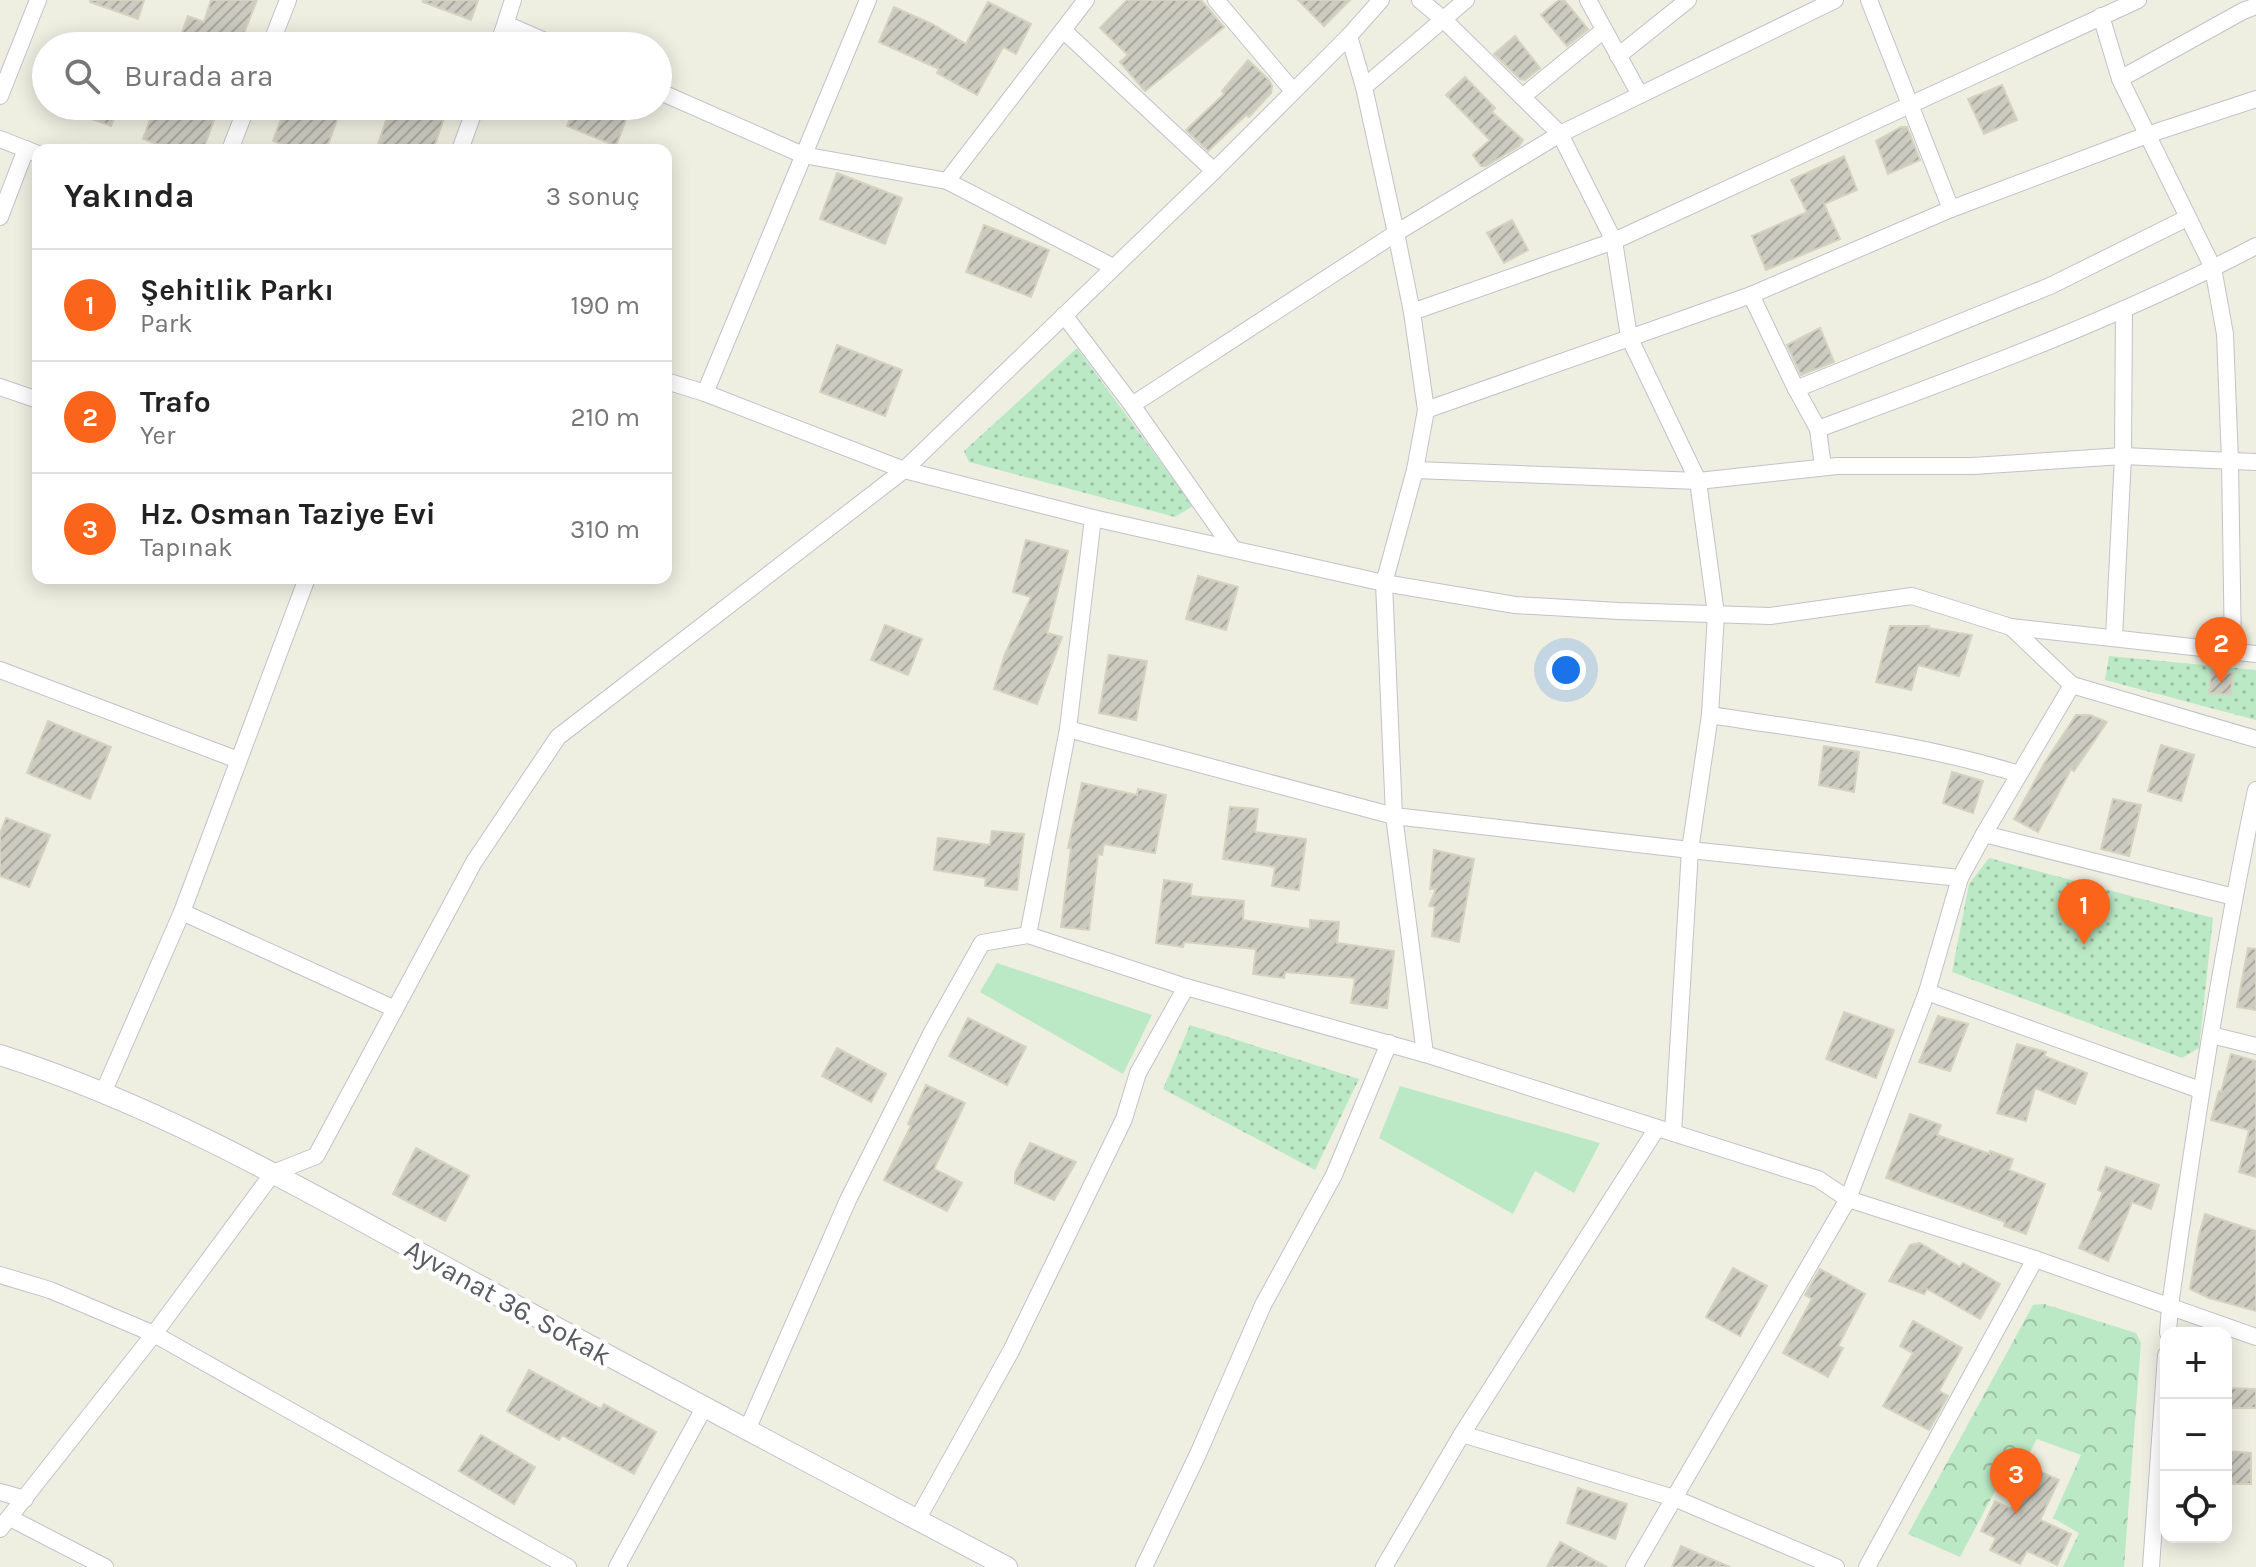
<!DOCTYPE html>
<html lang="tr">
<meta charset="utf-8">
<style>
body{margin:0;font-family:Karla,sans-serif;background:#f6f6f6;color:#222}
.controls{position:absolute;right:24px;bottom:24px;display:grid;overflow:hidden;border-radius:16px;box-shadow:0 4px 20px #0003}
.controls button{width:72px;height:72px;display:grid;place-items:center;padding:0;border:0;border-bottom:2px solid #e0e0e0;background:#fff;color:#222;font:40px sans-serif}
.you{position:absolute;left:1566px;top:670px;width:28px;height:28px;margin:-20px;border:6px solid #fff;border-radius:50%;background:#1a73e8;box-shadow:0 0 0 12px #1a73e833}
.badge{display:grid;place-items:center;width:52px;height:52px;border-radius:50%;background:#fb641b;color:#fff;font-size:26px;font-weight:700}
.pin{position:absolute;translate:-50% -66px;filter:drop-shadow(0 2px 4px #0008)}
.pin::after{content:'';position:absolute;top:42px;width:28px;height:24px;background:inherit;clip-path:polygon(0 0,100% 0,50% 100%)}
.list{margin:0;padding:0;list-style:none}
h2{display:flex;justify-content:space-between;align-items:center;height:104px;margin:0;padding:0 32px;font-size:34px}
h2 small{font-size:26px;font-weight:400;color:#767676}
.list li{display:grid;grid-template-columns:52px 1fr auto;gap:24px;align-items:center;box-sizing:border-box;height:112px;padding:0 32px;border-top:2px solid #e0e0e0}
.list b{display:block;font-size:30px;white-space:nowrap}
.list p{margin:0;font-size:26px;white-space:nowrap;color:#767676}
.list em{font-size:26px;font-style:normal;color:#767676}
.icon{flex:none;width:44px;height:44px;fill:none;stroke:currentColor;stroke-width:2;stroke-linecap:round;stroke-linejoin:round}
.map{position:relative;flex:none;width:2256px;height:1567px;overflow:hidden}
.search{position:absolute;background:#fff;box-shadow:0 4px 20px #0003;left:32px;top:32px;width:640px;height:88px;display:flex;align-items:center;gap:20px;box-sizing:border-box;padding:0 28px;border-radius:44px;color:#767676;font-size:30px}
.panel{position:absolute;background:#fff;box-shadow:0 4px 20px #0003;left:32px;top:144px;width:640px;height:440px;border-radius:16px}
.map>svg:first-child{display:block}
.green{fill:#bbe9c6}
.forest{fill:url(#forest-crowns)}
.park{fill:url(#park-dots)}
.building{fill:url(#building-hatch);stroke:#d4d3bf;stroke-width:2}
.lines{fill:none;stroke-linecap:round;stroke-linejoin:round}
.minor-casing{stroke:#c1c2ca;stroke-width:18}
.tertiary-casing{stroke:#c1c2ca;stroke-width:22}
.minor{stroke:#fff;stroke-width:16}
.tertiary{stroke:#fff;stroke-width:20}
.labels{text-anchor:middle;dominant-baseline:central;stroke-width:8;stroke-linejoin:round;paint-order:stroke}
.street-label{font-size:28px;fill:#5a5c64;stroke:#fff}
</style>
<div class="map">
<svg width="2256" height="1567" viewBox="0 0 2256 1567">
<defs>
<pattern id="forest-crowns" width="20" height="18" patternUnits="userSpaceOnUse" patternTransform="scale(2)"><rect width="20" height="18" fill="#bbe9c6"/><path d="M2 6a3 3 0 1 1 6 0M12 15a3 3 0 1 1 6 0" fill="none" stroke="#9bc0a4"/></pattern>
<pattern id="park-dots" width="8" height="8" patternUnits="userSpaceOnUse" patternTransform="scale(2)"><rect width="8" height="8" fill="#bbe9c6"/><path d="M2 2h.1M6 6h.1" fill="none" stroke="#9bc0a4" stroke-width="1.8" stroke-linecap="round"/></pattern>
<pattern id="building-hatch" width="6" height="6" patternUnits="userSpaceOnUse" patternTransform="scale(2)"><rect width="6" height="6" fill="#cccbc0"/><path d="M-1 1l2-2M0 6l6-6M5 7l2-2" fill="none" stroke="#a9a8a0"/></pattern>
</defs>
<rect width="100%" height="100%" fill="#eeefe1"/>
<!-- green -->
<g class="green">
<polygon points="997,963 1152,1015 1123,1074 980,992"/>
<polygon points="1400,1086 1600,1143 1574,1193 1535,1171 1513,1214 1379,1138"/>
</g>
<!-- forest -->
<polygon class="forest" points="2044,1304 2136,1333 2141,1343 2124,1567 2063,1567 2079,1533 2053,1518 2081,1455 2037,1439 2006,1497 1995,1491 1960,1557 1908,1534 2033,1305"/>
<!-- park -->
<g class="park">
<polygon points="1077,348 1193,506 1175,517 969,462 964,451"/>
<polygon points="2109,656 2256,670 2256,720 2105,680"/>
<polygon points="1989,858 2213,918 2199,1048 2182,1058 1952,972 1969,884"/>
<polygon points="1190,1025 1359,1079 1315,1170 1163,1089"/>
</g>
<!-- building -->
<g class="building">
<polygon points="90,0 144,0 138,19 90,2"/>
<polygon points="211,0 257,0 239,46 177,46 188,16 204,22"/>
<polygon points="423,0 478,0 471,20 423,2"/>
<polygon points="1127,0 1201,0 1224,27 1145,91 1120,62 1128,55 1100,28"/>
<polygon points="1298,0 1350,0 1324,26"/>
<polygon points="1559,0 1564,0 1588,29 1567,46 1541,15"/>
<polygon points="988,2 1031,24 1016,54 1003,47 977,95 937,73 939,69 879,42 894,7 932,24 966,44"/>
<polygon points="1515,36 1540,68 1525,80 1520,79 1494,54"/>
<polygon points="1248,60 1269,80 1272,86 1271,93 1249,117 1246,115 1208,151 1186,130 1224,94 1222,91"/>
<polygon points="1465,77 1495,108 1492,112 1523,140 1519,146 1486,166 1481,166 1473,155 1490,140 1446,95"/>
<polygon points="2002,85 2017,120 1984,134 1968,99"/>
<polygon points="62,106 119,106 111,126 62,108"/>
<polygon points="155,106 186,106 215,117 203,150 172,150 143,139"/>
<polygon points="286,106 342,106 326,150 296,150 273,141"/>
<polygon points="391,106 409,106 444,118 433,150 376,150"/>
<polygon points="575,106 631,106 616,146 567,126"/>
<polygon points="1901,127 1907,127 1920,160 1888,174 1876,141"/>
<polygon points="1844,156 1857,190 1824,204 1840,239 1766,270 1752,236 1807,212 1791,180"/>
<polygon points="837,173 902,198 885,244 820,219"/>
<polygon points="1512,220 1528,250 1504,263 1487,233"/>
<polygon points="984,225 1049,250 1031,297 966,272"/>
<polygon points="1820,328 1834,362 1801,375 1787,345"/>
<polygon points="837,345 902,370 885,416 820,392"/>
<polygon points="1026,540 1068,551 1047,633 1062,637 1037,704 994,689 1005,654 1031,597 1013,592"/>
<polygon points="1198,576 1238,587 1226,630 1186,619"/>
<polygon points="885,625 922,639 908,675 871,660"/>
<polygon points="1890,626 1929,626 1928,628 1972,635 1959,676 1918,665 1911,690 1876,682"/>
<polygon points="1109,655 1147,661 1136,720 1099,713"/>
<polygon points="2211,670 2233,673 2231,695 2209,693"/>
<polygon points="2076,715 2090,715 2107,722 2074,771 2071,769 2038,832 2014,819 2044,764"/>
<polygon points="48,721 111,747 90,799 27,773"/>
<polygon points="2161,745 2194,755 2181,801 2148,791"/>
<polygon points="1824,746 1859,752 1854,792 1819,785"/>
<polygon points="1952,772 1983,781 1973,813 1943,803"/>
<polygon points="1082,783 1137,795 1138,789 1166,795 1155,853 1104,844 1102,855 1098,854 1089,930 1061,927 1071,848 1068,848"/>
<polygon points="2113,799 2141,805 2129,856 2101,849"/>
<polygon points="1230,807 1258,809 1255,832 1306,839 1299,890 1272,886 1275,867 1223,859"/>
<polygon points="6,818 50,835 29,887 0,876 0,834"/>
<polygon points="992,831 1024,834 1017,890 985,886 986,878 934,870 938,838 990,845"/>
<polygon points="1434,850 1474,859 1459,942 1432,936 1435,907 1429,906 1436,889 1430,889"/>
<polygon points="1164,880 1192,884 1190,896 1244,901 1243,920 1310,929 1310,920 1339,922 1337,943 1394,951 1387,1008 1351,1003 1355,978 1285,972 1284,978 1253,974 1256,949 1184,942 1183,947 1156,943"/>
<polygon points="2248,948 2256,949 2256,1010 2237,1007"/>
<polygon points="1844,1012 1894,1030 1876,1078 1826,1059"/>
<polygon points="1938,1016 1968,1024 1950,1071 1919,1062"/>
<polygon points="968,1018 1026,1047 1007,1085 949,1056"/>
<polygon points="2017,1044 2046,1052 2044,1056 2087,1073 2075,1104 2035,1088 2026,1121 1997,1113"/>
<polygon points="837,1048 886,1074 871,1102 822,1076"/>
<polygon points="2231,1054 2256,1061 2256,1177 2239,1172 2249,1130 2211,1120 2219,1091 2221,1092"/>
<polygon points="926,1085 965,1103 934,1169 962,1183 947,1211 884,1180 911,1126 908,1124"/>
<polygon points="1910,1114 1941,1125 1937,1135 1990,1154 1990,1151 2013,1159 2009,1170 2045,1184 2026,1234 2004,1226 2005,1222 1886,1178"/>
<polygon points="1030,1143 1076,1162 1054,1200 1015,1183 1015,1173"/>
<polygon points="416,1148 469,1176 445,1221 393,1194"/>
<polygon points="2106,1167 2159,1185 2151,1209 2132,1202 2108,1261 2079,1248 2103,1192 2098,1190"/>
<polygon points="2205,1214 2256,1231 2256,1311 2209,1298 2190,1289 2199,1235"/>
<polygon points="1920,1243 1960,1267 1963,1263 2000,1284 1980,1319 1927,1289 1924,1294 1889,1281 1910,1245"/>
<polygon points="1733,1268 1767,1286 1740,1336 1706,1317"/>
<polygon points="1820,1269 1865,1294 1838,1346 1843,1348 1828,1377 1783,1353 1812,1299 1805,1295"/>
<polygon points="1913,1321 1962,1348 1939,1391 1948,1396 1929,1430 1883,1406 1913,1353 1900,1346"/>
<polygon points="529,1370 601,1409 604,1404 656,1432 634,1474 562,1435 559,1440 507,1411"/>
<polygon points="2226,1388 2256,1389 2256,1408 2226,1408"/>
<polygon points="481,1435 535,1467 514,1504 459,1471"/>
<polygon points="2226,1451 2251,1453 2251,1484 2226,1484"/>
<polygon points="2030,1467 2059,1480 2040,1520 2071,1534 2057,1565 2027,1551 2020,1564 1990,1550 1996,1538 1981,1531 1995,1501 2011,1509"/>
<polygon points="1578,1488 1627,1504 1615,1539 1567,1523"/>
<polygon points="1560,1542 1607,1567 1547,1567"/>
<polygon points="1681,1546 1730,1567 1672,1567"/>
</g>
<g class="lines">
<!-- minor casing -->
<g class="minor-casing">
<g id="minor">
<polyline points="1216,0 1293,91"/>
<polyline points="1420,0 1444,20 1560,134 1614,241 1629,337 1698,481 1716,614 1710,715 1690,850 1673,1133"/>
<polyline points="1588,0 1640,95"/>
<polyline points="1869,0 1951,209"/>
<polyline points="2101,16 2120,79 2213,268 2225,334 2230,461 2233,652"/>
<polyline points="506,24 556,46"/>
<polyline points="1063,30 1214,171"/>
<polyline points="1349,36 1364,87 1396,233 1412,312 1426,410 1415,470 1384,583 1394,816 1425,1054"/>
<polyline points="270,46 288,0"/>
<polyline points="498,46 513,0"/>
<polyline points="1618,56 1688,0"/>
<polyline points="2120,79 2243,11 2256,6"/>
<polyline points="1364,87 1466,0"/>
<polyline points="658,91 803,155 947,181 1113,267"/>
<polyline points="0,96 38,0"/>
<polyline points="1522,97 1604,30"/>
<polyline points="0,139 38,154"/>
<polyline points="230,150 247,106"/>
<polyline points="460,150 476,106"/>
<polyline points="947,181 1086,0"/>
<polyline points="0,217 26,149"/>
<polyline points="1751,295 1796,389 1818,429 1823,467"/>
<polyline points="1412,312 1614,241 2138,0"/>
<polyline points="1064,315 1132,405 1396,233 1560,134 1835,0"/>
<polyline points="666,381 705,393 904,470 1093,518 1384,583 1515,605 1619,611 1770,616 1912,596 2011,627 2256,654"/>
<polyline points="0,387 38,400"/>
<polyline points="1796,389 2050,286 2187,218"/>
<polyline points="705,393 868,0"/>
<polyline points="1132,405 1233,549"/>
<polyline points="1426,410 1751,295 1951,209 2147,135 2256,99"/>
<path d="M1818,429C1966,374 2115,320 2256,246"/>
<polyline points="1415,470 1698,481 1837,466 1973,466 2123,456 2256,462"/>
<polyline points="1093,518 1068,729 1028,935 1186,987 1425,1054 1818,1179 1848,1199 2035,1259 2256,1337"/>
<polyline points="2011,627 2072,685 2256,739"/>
<polyline points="2114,638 2123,456 2124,309"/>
<polyline points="0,670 238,760"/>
<path d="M1710,715C1813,731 1919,743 2019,774"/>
<polyline points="1068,729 1394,816 1690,850 1960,878"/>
<polyline points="1984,834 2234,897"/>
<polyline points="182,912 395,1009"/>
<polyline points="1927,992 2200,1090"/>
<polyline points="2211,1035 2256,1046"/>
<polyline points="103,1093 182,912 307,578"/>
<polyline points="0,1275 50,1290 154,1334 568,1567"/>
<path d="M2168,1333L2170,1306C2194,1133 2220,961 2256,790"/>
<polyline points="747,1430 848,1200 932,1032 982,943 1028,935"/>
<polyline points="1462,1434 1674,1498 1836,1567"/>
<polyline points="0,1492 25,1499"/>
<polyline points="10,1518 105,1567"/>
<polyline points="917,1520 1011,1351 1124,1119 1138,1073 1186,987"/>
<polyline points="0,1529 154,1334 273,1173 316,1156 474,862 558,737 904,470 1214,171 1349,36 1381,0"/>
<polyline points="617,1567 704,1408"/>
<polyline points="1144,1567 1198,1454 1263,1305 1334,1175 1389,1043"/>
<polyline points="1384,1567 1462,1434 1657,1128"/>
<polyline points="1634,1567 1848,1199 1927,992 1960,878 1984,834 2072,685"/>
<polyline points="1867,1567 2035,1259"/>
<polyline points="2151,1567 2166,1355"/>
</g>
</g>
<!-- tertiary casing -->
<g class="tertiary-casing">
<path id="tertiary" d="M0,1055C171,1109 327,1203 484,1288C657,1383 832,1475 1007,1567"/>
</g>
<!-- minor -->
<use href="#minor" class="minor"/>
<!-- tertiary -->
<use href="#tertiary" class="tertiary"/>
</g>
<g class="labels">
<!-- street labels -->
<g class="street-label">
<text transform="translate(508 1302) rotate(29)">Ayvanat 36. Sokak</text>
</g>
</g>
</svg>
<div class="controls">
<button>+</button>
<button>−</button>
<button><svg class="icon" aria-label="locate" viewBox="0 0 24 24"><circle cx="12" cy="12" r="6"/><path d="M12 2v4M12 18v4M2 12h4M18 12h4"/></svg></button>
</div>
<div class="you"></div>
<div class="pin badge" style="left:2084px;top:945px">1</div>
<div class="pin badge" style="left:2221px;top:683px">2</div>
<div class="pin badge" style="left:2016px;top:1514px">3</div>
<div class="search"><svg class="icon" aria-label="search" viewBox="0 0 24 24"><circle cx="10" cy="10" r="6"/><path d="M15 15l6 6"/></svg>Burada ara</div>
<section class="panel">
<h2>Yakında<small>3 sonuç</small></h2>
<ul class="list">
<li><span class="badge">1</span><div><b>Şehitlik Parkı</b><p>Park</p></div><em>190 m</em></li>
<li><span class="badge">2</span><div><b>Trafo</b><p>Yer</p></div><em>210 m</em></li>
<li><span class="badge">3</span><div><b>Hz. Osman Taziye Evi</b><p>Tapınak</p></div><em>310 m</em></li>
</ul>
</section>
</div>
